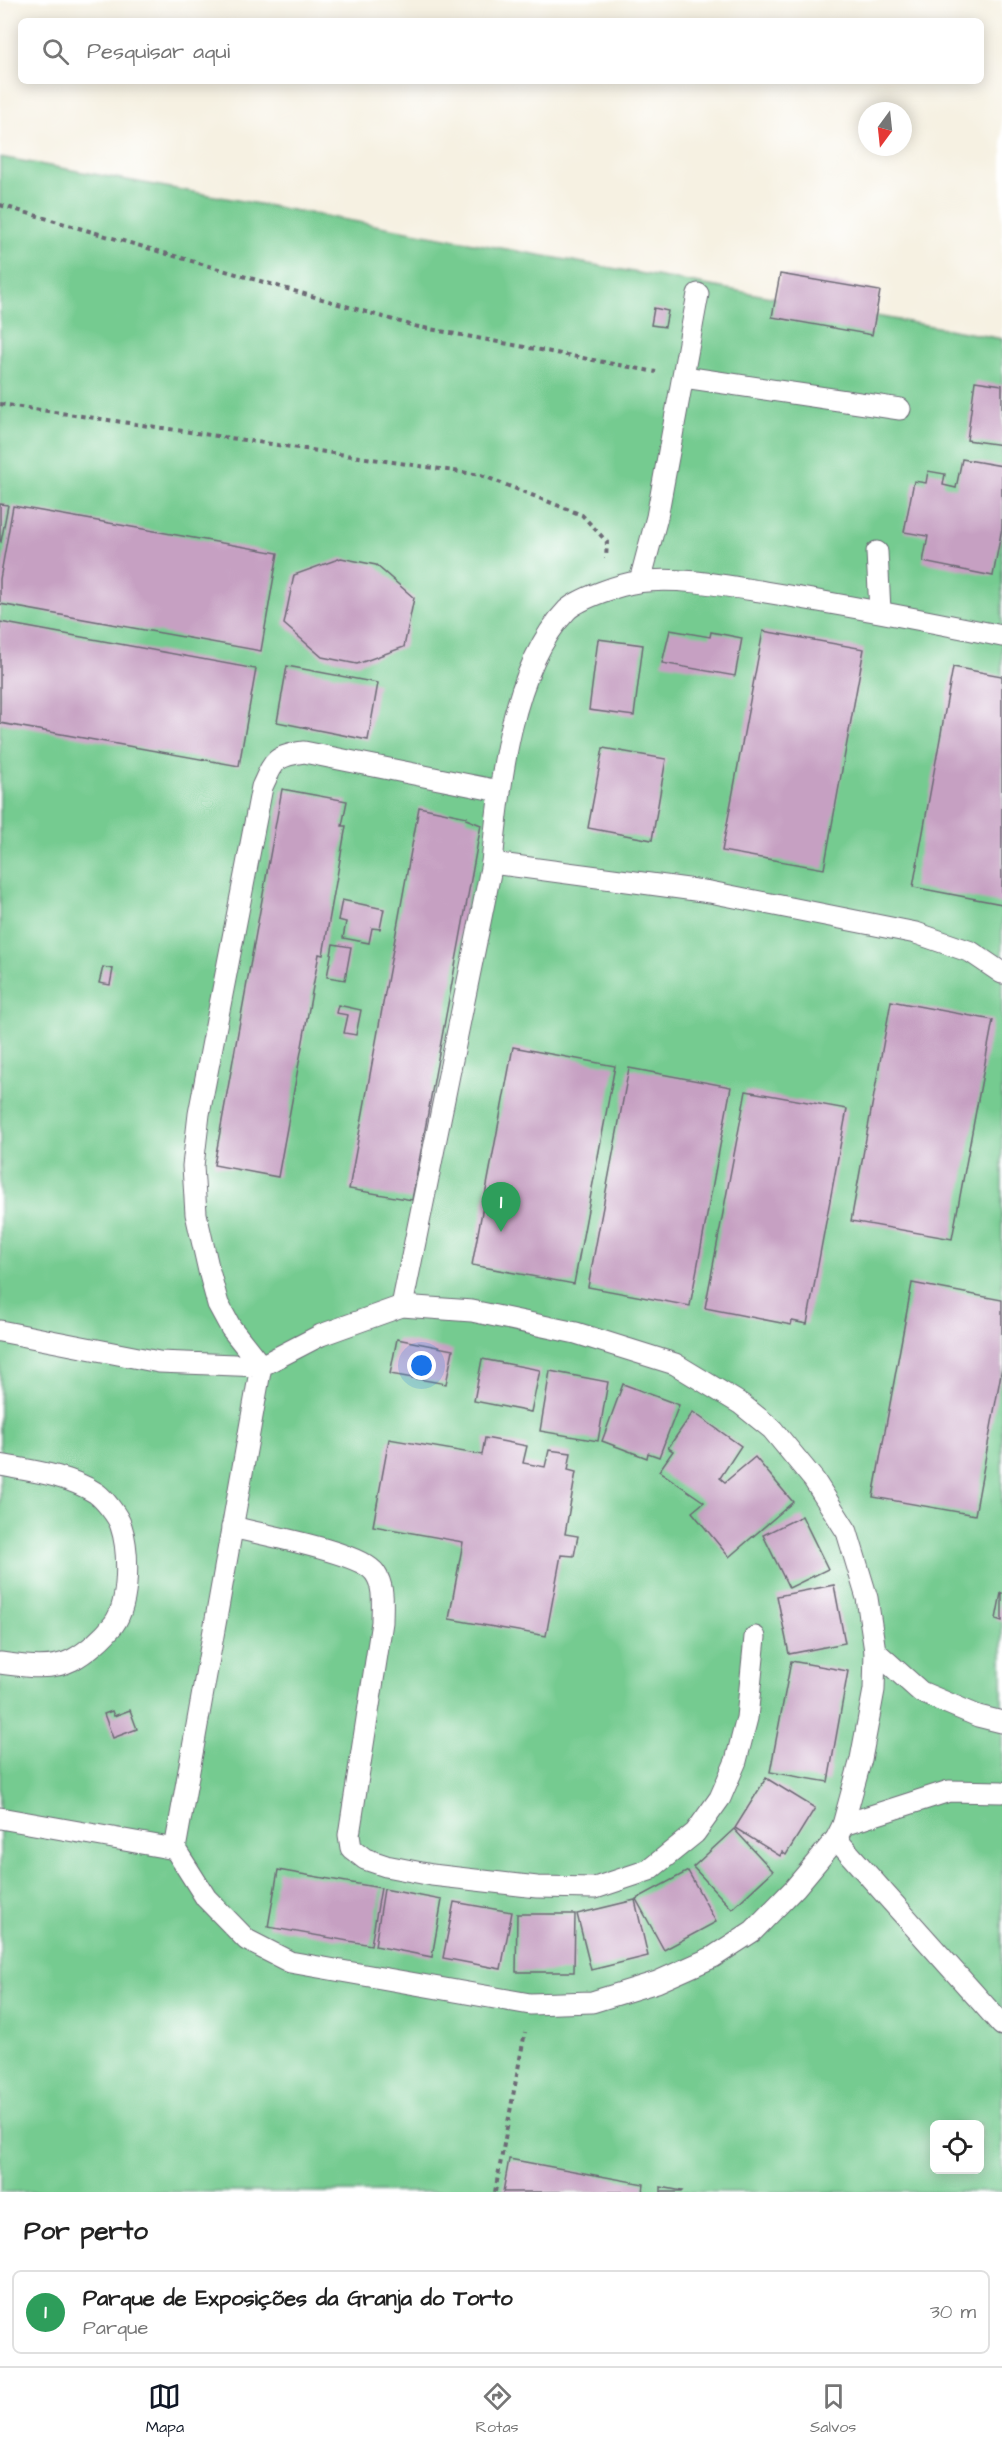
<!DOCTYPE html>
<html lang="pt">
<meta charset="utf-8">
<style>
body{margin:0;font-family:"Architects Daughter",sans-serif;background:#f2f2f2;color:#222}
.controls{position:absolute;right:18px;bottom:18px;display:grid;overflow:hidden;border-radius:9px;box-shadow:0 3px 15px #0003}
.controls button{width:54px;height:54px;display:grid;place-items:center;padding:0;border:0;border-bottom:2px solid #e0e0e0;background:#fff;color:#222;font:30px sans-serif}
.compass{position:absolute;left:858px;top:102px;width:54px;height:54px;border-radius:50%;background:#fff;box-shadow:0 3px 15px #0003;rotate:195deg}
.you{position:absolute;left:422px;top:1366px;width:21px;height:21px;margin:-15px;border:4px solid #fff;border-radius:50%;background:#1a73e8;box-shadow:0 0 0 9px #1a73e833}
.badge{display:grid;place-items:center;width:39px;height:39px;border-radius:50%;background:#111827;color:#fff;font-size:20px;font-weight:700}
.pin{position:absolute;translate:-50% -50px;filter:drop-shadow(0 2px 3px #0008)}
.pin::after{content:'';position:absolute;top:32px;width:21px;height:18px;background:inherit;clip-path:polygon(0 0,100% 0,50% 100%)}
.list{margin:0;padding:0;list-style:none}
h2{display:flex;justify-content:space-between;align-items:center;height:78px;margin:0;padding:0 24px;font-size:26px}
h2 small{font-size:20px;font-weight:400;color:#767676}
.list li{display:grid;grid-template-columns:39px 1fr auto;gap:18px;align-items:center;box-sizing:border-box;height:84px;margin:0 12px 12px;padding:0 12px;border:2px solid #e0e0e0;border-radius:9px}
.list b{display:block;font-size:22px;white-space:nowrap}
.list p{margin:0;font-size:20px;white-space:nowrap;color:#767676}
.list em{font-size:20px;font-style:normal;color:#767676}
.icon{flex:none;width:33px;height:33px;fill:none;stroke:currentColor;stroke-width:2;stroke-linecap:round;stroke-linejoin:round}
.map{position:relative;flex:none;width:1002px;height:2192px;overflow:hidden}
.search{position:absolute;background:#fff;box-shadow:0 3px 15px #0003;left:18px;right:18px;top:18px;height:66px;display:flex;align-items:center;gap:15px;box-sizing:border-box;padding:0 21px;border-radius:9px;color:#767676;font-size:22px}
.sheet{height:174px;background:#fff}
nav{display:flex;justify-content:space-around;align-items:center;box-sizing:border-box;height:84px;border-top:2px solid #e0e0e0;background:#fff;font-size:16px;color:#767676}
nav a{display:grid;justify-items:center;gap:3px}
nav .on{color:#111827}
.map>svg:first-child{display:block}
.green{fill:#75cb90;stroke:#4c7666;stroke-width:1.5;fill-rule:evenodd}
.building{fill:#c6a0c2}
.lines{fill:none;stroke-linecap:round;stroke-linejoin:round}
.lane-casing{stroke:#6c6a75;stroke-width:23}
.path{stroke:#6c6a75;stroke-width:4;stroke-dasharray:4.5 4.5;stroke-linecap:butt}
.lane{stroke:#fff;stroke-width:21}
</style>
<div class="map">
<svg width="1002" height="2192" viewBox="0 0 1002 2192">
<rect width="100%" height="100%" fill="#fff"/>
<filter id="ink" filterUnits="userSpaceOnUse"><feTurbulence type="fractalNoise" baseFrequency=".0167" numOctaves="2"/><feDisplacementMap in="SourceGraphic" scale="12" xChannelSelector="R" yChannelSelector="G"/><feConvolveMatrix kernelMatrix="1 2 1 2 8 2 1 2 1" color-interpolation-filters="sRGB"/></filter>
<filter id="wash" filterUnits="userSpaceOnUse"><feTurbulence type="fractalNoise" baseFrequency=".008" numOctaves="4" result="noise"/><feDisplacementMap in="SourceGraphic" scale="24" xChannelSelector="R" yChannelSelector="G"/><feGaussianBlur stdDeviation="1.35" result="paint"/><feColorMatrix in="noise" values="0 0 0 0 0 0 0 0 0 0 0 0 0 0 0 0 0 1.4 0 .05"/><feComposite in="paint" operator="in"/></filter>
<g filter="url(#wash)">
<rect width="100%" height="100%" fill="#f6f1e2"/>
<!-- green -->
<path class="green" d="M0,157L1002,339V2192H0ZM934,2124H980V2170H934Z"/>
<g id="blocks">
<!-- building -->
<g class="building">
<polygon points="780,274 880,291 872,335 772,317"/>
<polygon points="654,308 668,311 665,327 651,325"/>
<polygon points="975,381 1002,385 1002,445 967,440"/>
<polygon points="962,459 1002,466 1002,528 993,576 923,562 928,536 904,532 914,481 926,483 928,471 945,474 943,485 956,488"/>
<polygon points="0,504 8,505 1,542 0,541"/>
<polygon points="13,506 278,553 261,651 0,604 0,579"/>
<polygon points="341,558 376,565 414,598 404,647 357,664 322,657 284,624 294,575"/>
<polygon points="0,622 256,669 239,766 0,723"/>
<polygon points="670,630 710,637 711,632 742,638 735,676 662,663"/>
<polygon points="763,631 864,649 824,869 722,851"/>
<polygon points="598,639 643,645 634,716 589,710"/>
<polygon points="287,666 378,683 368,740 277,722"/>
<polygon points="953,667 1002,676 1002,904 913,887"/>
<polygon points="603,748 666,759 652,840 588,828"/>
<polygon points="282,789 347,801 342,826 346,826 323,955 319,954 278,1177 214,1165"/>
<polygon points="419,807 467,817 466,819 481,825 412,1200 349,1189"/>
<polygon points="342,900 384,909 380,929 372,928 369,943 343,938 346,922 338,920"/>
<polygon points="333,944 351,947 345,980 327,977"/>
<polygon points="103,967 113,969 110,985 99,983"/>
<polygon points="891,1001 993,1020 952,1239 851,1221"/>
<polygon points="338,1005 361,1010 356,1035 344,1033 348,1015 336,1013"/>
<polygon points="513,1047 615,1066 574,1284 472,1265"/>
<polygon points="629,1068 731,1087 690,1306 588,1287"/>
<polygon points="746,1091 847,1109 807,1324 792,1321 791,1325 705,1308"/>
<polygon points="912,1283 1002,1300 1002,1368 975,1515 873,1497"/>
<polygon points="397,1339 453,1350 446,1384 390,1374"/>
<polygon points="482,1359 540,1370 531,1412 474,1401"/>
<polygon points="550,1371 608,1382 598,1441 540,1431"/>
<polygon points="623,1384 679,1405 659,1457 648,1453 647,1458 602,1441"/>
<polygon points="693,1412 741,1446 720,1478 725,1482 755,1457 793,1502 729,1557 692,1512 704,1502 659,1471 673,1451 668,1448"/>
<polygon points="485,1438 527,1446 523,1463 545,1467 549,1450 571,1453 568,1470 576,1472 565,1534 578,1536 574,1556 561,1555 546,1636 449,1619 463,1542 373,1526 389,1439 482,1455"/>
<polygon points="802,1516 828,1569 789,1588 763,1535"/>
<polygon points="834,1585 845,1643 789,1654 777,1596"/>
<polygon points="1001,1593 1002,1593 1002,1621 996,1619"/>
<polygon points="791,1661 848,1671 828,1782 770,1772"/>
<polygon points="130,1710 137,1729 113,1738 104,1714 112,1711 114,1716"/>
<polygon points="766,1778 815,1808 786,1855 782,1852 780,1856 735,1828"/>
<polygon points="734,1829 773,1871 732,1909 693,1867"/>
<polygon points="278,1870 381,1888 371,1945 268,1927"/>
<polygon points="688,1871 716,1922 664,1950 636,1899"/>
<polygon points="384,1889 442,1900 432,1957 375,1946"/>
<polygon points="635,1900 648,1956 591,1970 577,1914"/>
<polygon points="454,1902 512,1912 501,1969 443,1958"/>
<polygon points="517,1914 575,1914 574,1972 516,1972"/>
<polygon points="509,2159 644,2184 643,2192 503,2192"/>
<polygon points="661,2187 682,2191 681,2192 661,2192"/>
</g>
</g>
</g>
<g filter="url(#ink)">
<use href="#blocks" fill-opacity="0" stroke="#6c6a75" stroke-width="1.5"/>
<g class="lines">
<!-- lane casing -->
<g class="lane-casing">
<g id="lane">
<polyline points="684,377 900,409"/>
<polyline points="877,552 880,611"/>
<polyline points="640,581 657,517 698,294"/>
<polyline points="492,863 710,892 916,933 971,952 1002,973"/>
<path d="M402,1306L492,863C499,787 511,668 567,610C580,598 621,584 638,582C676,576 727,586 765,592C845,605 923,620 1002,636"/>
<path d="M0,1331L159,1362L261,1366L321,1335L402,1306L472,1311L576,1333L675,1364L741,1404L772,1429L814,1480L847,1532L867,1598L875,1651L874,1690L861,1759L843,1825L836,1839L795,1888L753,1931L713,1957L657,1982L592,2002L530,2004L290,1962L247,1940L206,1898L175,1849L261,1366L231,1328L218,1304L209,1271L196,1214L193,1166L199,1114L262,787C274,761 274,756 304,752L499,791"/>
<path d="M0,1465C32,1471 68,1475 96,1493C104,1499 118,1516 121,1526C129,1550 130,1602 114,1624C104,1637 87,1652 72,1660C51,1671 23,1666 0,1663"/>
<path d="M232,1527C260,1534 361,1552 375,1573C385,1587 382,1606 382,1622L349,1835L351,1848L365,1859L386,1866L432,1875L537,1887L595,1888L649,1870L695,1833L720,1798L736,1761L747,1718L755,1637"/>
<polyline points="875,1651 921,1692 978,1716 1002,1722"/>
<polyline points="0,1818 175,1849"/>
<polyline points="843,1825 949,1791 1002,1792"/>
<polyline points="836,1839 1002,2025"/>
</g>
</g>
<!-- path -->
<g class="path">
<polyline points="0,205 414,326 656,372"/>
<polyline points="0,404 481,475 582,515 607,542 606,559"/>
<polyline points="495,2192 525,2032"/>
</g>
<!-- lane -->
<use href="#lane" class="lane"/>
</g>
</g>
</svg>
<div class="controls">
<button><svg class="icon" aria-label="locate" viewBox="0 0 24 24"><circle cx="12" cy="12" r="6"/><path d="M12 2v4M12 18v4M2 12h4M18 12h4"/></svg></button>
</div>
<svg class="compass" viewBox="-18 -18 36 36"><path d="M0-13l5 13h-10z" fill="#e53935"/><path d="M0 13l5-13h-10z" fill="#767676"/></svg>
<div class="you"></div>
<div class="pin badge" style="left:501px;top:1232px;background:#2e9e5b">1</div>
<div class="search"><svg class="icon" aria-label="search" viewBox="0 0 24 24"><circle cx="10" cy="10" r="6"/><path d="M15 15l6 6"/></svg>Pesquisar aqui</div>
</div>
<section class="sheet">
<h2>Por perto<small></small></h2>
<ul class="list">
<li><span class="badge" style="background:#2e9e5b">1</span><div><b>Parque de Exposições da Granja do Torto</b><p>Parque</p></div><em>30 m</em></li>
</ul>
</section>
<nav>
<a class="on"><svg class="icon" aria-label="map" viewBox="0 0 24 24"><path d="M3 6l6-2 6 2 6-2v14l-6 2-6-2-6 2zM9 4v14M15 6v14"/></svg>Mapa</a>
<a><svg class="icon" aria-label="directions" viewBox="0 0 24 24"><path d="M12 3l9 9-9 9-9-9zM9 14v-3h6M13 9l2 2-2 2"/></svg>Rotas</a>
<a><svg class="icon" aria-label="saved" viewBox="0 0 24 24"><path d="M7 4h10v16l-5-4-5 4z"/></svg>Salvos</a>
</nav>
